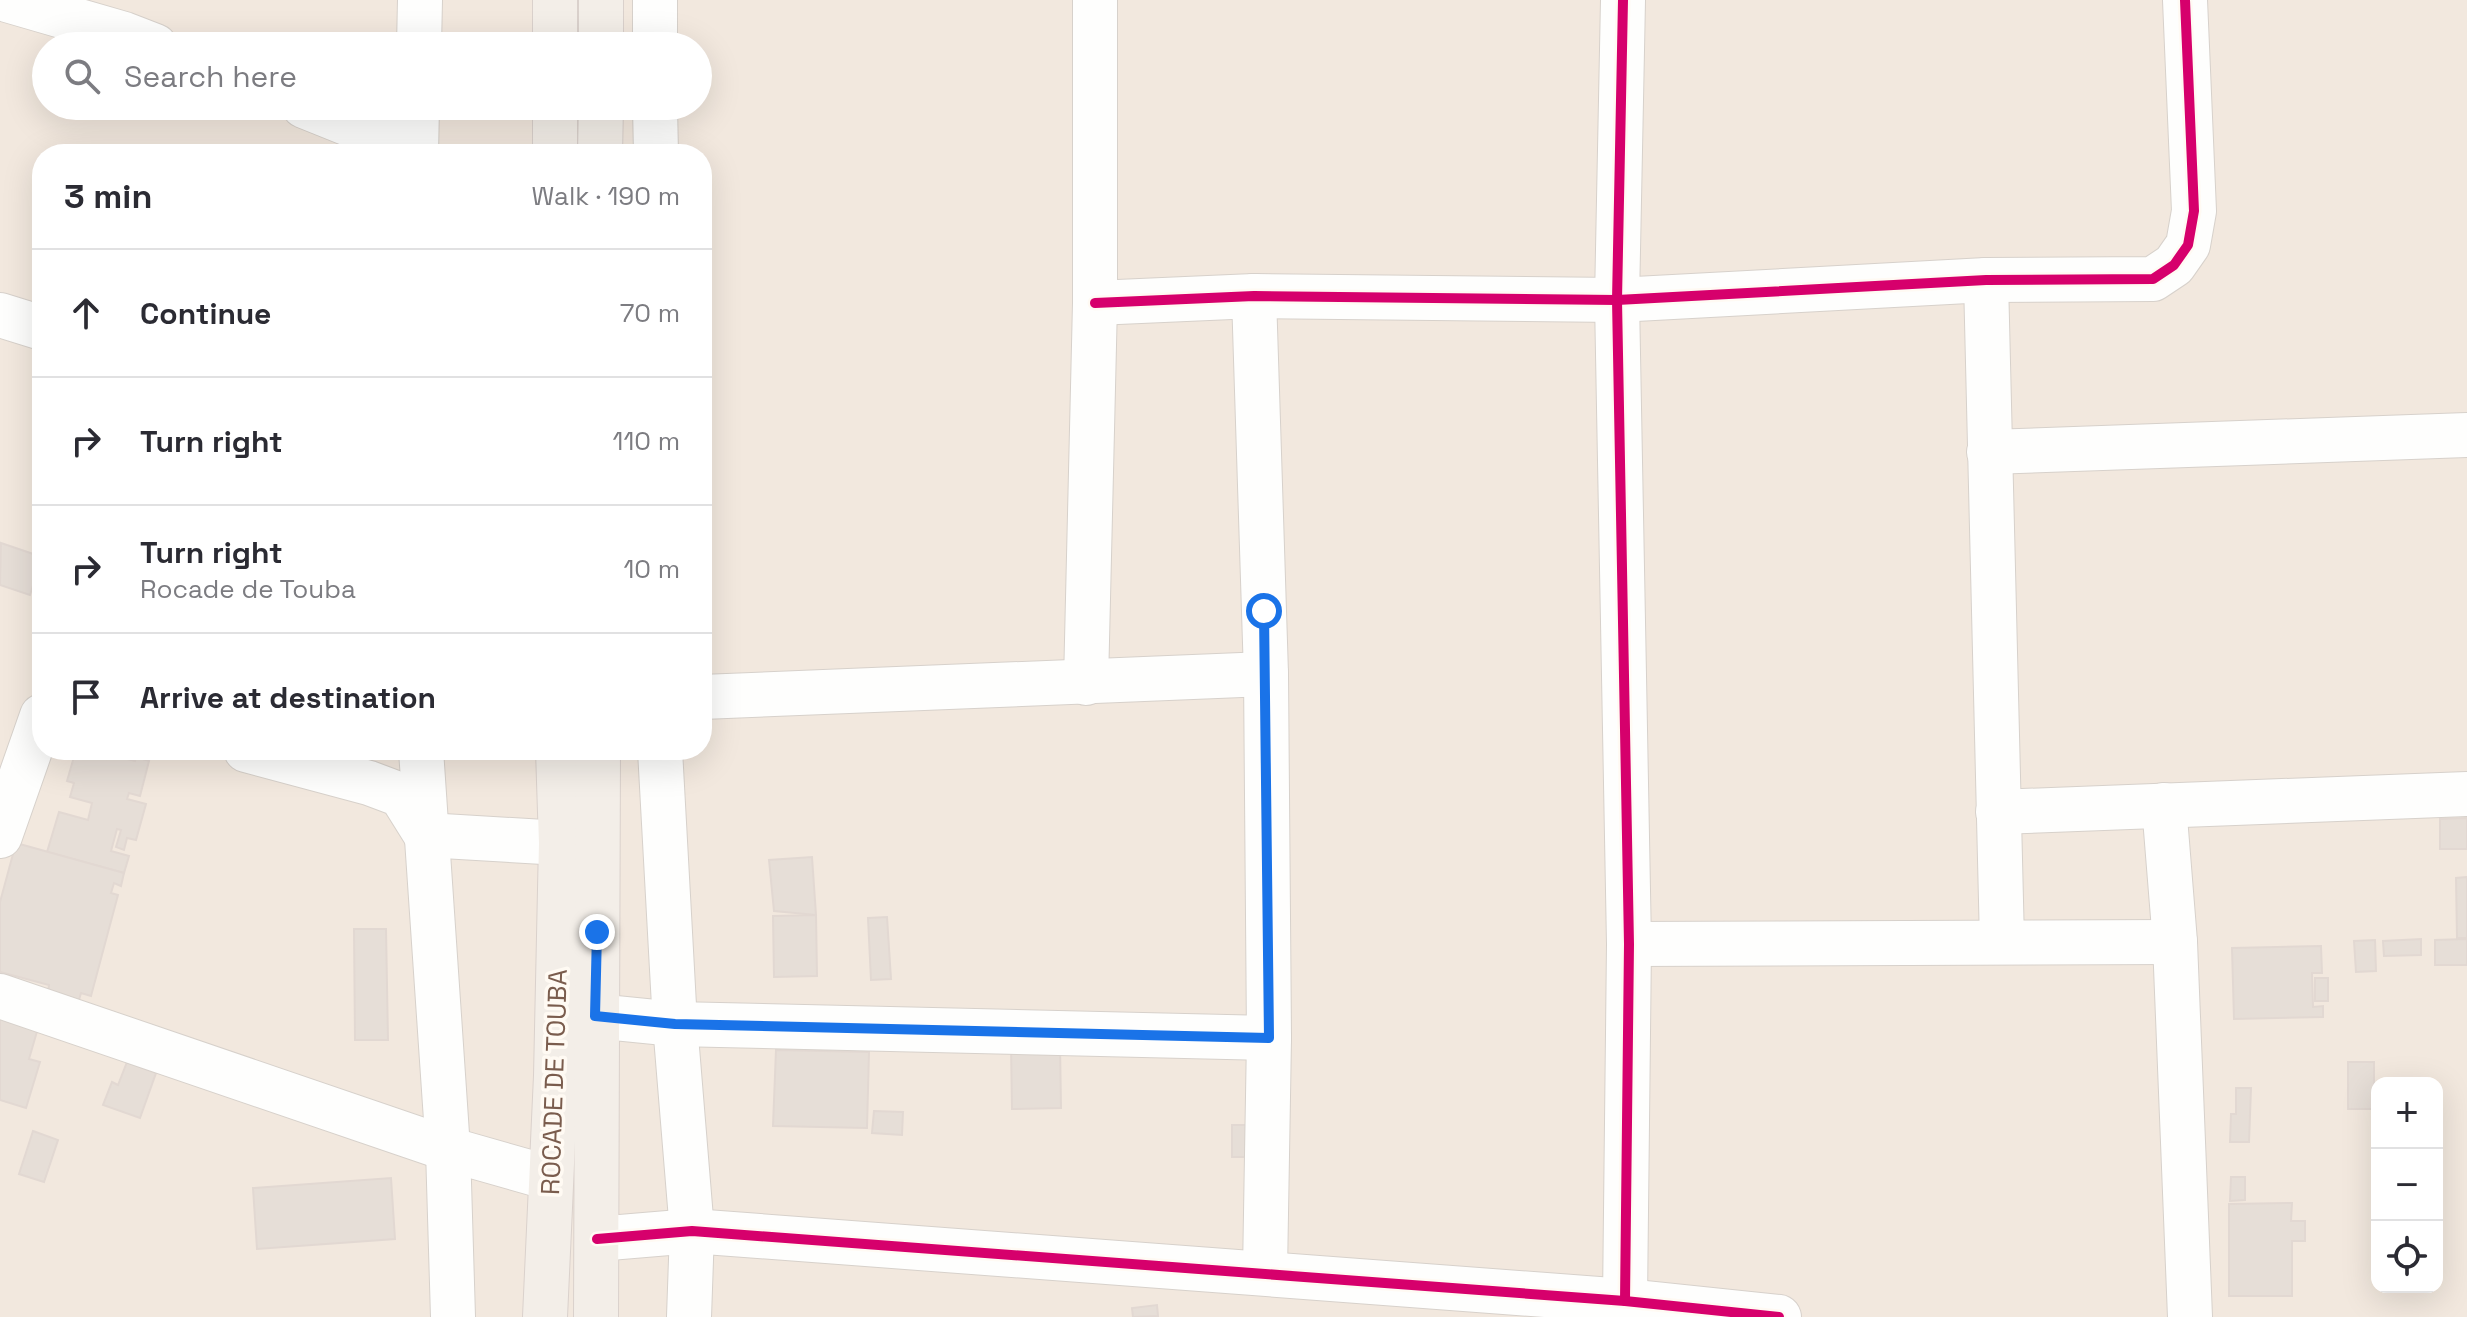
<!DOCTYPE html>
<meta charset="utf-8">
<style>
body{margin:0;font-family:"Space Grotesk",sans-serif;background:#f7f7f7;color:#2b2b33}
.controls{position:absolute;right:24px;bottom:24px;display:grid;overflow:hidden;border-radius:16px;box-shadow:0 8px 32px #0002}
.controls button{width:72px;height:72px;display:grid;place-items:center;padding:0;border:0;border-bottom:2px solid #e1e1e2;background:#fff;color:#2b2b33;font:40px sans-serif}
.stop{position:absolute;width:24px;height:24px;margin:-18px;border:6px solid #1a73e8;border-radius:50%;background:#fff}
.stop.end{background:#1a73e8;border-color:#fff;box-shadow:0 2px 8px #0008}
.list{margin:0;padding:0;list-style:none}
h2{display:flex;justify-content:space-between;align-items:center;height:104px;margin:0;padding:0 32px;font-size:34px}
h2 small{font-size:26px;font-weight:400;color:#7c7c81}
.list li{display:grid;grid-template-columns:52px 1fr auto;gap:24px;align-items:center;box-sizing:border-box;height:128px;padding:0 32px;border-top:2px solid #e1e1e2}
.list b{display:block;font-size:30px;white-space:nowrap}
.list p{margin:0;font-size:26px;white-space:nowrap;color:#7c7c81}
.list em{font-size:26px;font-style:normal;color:#7c7c81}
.icon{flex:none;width:44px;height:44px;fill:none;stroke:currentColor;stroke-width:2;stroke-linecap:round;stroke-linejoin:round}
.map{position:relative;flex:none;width:2467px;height:1317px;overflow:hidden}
.search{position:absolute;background:#fff;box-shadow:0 8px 32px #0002;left:32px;top:32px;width:680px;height:88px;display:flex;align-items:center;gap:20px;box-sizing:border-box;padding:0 28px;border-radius:44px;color:#7c7c81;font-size:30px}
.panel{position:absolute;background:#fff;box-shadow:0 8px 32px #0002;left:32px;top:144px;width:680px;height:616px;border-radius:32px}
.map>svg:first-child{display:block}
.residential{fill:#f2e8de;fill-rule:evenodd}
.building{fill:#e6ded7;stroke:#e2d8d2;stroke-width:2}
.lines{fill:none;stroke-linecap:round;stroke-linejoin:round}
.minor-casing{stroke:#d7d1cb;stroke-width:46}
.major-casing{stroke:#dad1cc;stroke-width:46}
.minor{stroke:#fefefd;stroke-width:44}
.major{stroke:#f3eee8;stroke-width:44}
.cycleway-casing{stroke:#fffaf3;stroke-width:15}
.cycleway{stroke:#d6006c;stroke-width:10}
.route{stroke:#1a73e8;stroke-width:10}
.labels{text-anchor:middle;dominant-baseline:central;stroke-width:7;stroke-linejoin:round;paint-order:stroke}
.street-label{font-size:26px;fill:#7a5c4d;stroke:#fffaf3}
</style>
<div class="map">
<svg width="2467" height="1317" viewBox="0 0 2467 1317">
<rect width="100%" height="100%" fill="#f9f5f0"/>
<!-- residential -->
<path class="residential" d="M0,0H2467V1317H0ZM46,46H698V106H46ZM42,154H702V750H42ZM2377,1083H2437V1287H2377Z"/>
<!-- building -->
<g class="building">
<polygon points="1,543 42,557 30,595 0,585"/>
<polygon points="76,750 106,759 108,754 135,761 136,757 149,761 140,796 129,793 127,799 146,804 136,840 127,838 124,850 116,847 121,830 117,829 111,851 129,856 124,873 47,852 59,812 88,820 92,803 70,797 74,783 67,781"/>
<polygon points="2467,818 2467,849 2440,849 2440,819"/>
<polygon points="16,843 124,873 121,886 114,883 111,893 118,895 91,996 81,993 79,1000 48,992 49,985 0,972 0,902"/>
<polygon points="812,857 816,915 774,911 769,860"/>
<polygon points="2467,877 2467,938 2457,938 2456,878"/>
<polygon points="816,915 817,976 774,977 773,916"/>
<polygon points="887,917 891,979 871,980 868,918"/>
<polygon points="354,929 386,929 388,1040 355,1040"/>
<polygon points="2421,939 2421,955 2384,956 2383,941"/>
<polygon points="2467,939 2467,965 2435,965 2435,940"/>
<polygon points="2375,940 2376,971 2356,972 2354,941"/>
<polygon points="2321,946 2322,973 2312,973 2313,1007 2323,1006 2323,1017 2234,1019 2232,948"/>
<rect x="2315" y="978" width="13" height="23"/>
<polygon points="0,1017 38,1028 29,1059 40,1062 26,1108 0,1100"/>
<polygon points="1011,1045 1060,1045 1061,1108 1012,1109"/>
<polygon points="776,1050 869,1052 867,1128 773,1126"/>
<polygon points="127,1062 156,1073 140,1118 103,1105 112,1082 118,1085"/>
<rect x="2348" y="1062" width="26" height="47"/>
<polygon points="2236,1088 2251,1088 2249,1142 2230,1142 2231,1114 2236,1114"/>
<polygon points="874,1111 903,1112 902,1135 872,1133"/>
<polygon points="1232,1125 1258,1125 1259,1157 1232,1157"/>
<polygon points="33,1131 58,1140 44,1182 19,1174"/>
<polygon points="2231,1177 2245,1177 2245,1200 2230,1201"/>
<polygon points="391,1178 395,1239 257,1249 253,1188"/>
<polygon points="2292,1203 2291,1221 2305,1221 2305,1241 2292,1241 2292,1296 2229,1296 2229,1204"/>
<polygon points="1157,1305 1158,1316 1133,1317 1132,1308"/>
</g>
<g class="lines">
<!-- minor casing -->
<g class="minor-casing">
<g id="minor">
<polyline points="7,0 124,34 155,46"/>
<polyline points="655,0 655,46"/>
<polyline points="1623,0 1617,300 1629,944 1625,1301"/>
<polyline points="419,46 420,0"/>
<polyline points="304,106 416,151"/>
<polyline points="655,106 656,154"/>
<polyline points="416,154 417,106"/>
<polyline points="1986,280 2002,942"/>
<polyline points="1254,296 1266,674 1269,1038 1265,1272"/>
<polyline points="1095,303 1254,296 1617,300 1986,280 2153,279 2174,265 2188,245 2194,211 2185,0"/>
<polyline points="0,315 42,328"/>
<polyline points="1989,452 2467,435"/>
<polyline points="1086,683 1095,303 1095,0"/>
<polyline points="702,697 1266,674"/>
<polyline points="246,750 369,783 401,795 426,835 561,843"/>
<polyline points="421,750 448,1149 453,1317"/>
<polyline points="660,750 675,1024 692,1231 689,1317"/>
<polyline points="2164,805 2175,942 2190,1317"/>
<polyline points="1998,812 2467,794"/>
<polyline points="0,836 42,716"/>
<polyline points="1629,944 2175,942"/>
<polyline points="0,996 448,1149 550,1178"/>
<polyline points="595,1016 675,1024 1269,1038"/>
<polyline points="597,1239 692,1231 1625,1301 1779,1317"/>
</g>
</g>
<!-- major casing -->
<g class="major-casing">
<g id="major">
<polyline points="555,0 555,46"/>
<polyline points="601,0 601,46"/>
<polyline points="555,106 555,154"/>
<polyline points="600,154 601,106"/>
<polyline points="545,1317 556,1076 561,843 558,750"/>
<polyline points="596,1317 598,750"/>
</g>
</g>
<!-- minor -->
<use href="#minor" class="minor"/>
<!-- major -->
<use href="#major" class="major"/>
<!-- cycleway casing -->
<g class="cycleway-casing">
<g id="cycleway">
<polyline points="1623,0 1617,300 1629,944 1625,1301"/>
<polyline points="1095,303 1254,296 1617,300 1986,280 2153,279 2174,265 2188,245 2194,211 2185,0"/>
<polyline points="597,1239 692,1231 1625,1301 1779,1317"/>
</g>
</g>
<!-- cycleway -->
<use href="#cycleway" class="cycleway"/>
</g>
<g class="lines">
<!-- route -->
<polyline class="route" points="597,932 595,1016 675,1024 1269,1038 1264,611"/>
</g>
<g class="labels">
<!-- street labels -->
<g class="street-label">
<text transform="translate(554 1082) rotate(-88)">ROCADE DE TOUBA</text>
</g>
</g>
</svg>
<div class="controls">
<button>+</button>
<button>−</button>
<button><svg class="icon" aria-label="locate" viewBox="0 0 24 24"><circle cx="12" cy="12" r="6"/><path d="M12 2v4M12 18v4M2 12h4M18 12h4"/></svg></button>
</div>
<div class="stop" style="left:1264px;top:611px"></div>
<div class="stop end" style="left:597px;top:932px"></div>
<div class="search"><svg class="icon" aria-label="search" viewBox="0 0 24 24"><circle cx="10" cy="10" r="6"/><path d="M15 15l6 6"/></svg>Search here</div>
<section class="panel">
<h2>3 min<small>Walk · 190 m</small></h2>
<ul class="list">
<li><svg class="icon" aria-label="ahead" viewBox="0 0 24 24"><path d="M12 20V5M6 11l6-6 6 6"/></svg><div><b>Continue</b></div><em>70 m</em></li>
<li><svg class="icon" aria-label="right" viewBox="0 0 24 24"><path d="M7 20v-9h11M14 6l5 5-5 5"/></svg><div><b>Turn right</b></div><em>110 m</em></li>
<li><svg class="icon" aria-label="right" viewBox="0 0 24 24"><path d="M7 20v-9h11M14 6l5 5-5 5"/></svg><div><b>Turn right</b><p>Rocade de Touba</p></div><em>10 m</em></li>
<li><svg class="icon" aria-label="arrive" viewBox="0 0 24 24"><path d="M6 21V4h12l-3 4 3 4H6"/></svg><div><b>Arrive at destination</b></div></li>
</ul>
</section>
</div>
